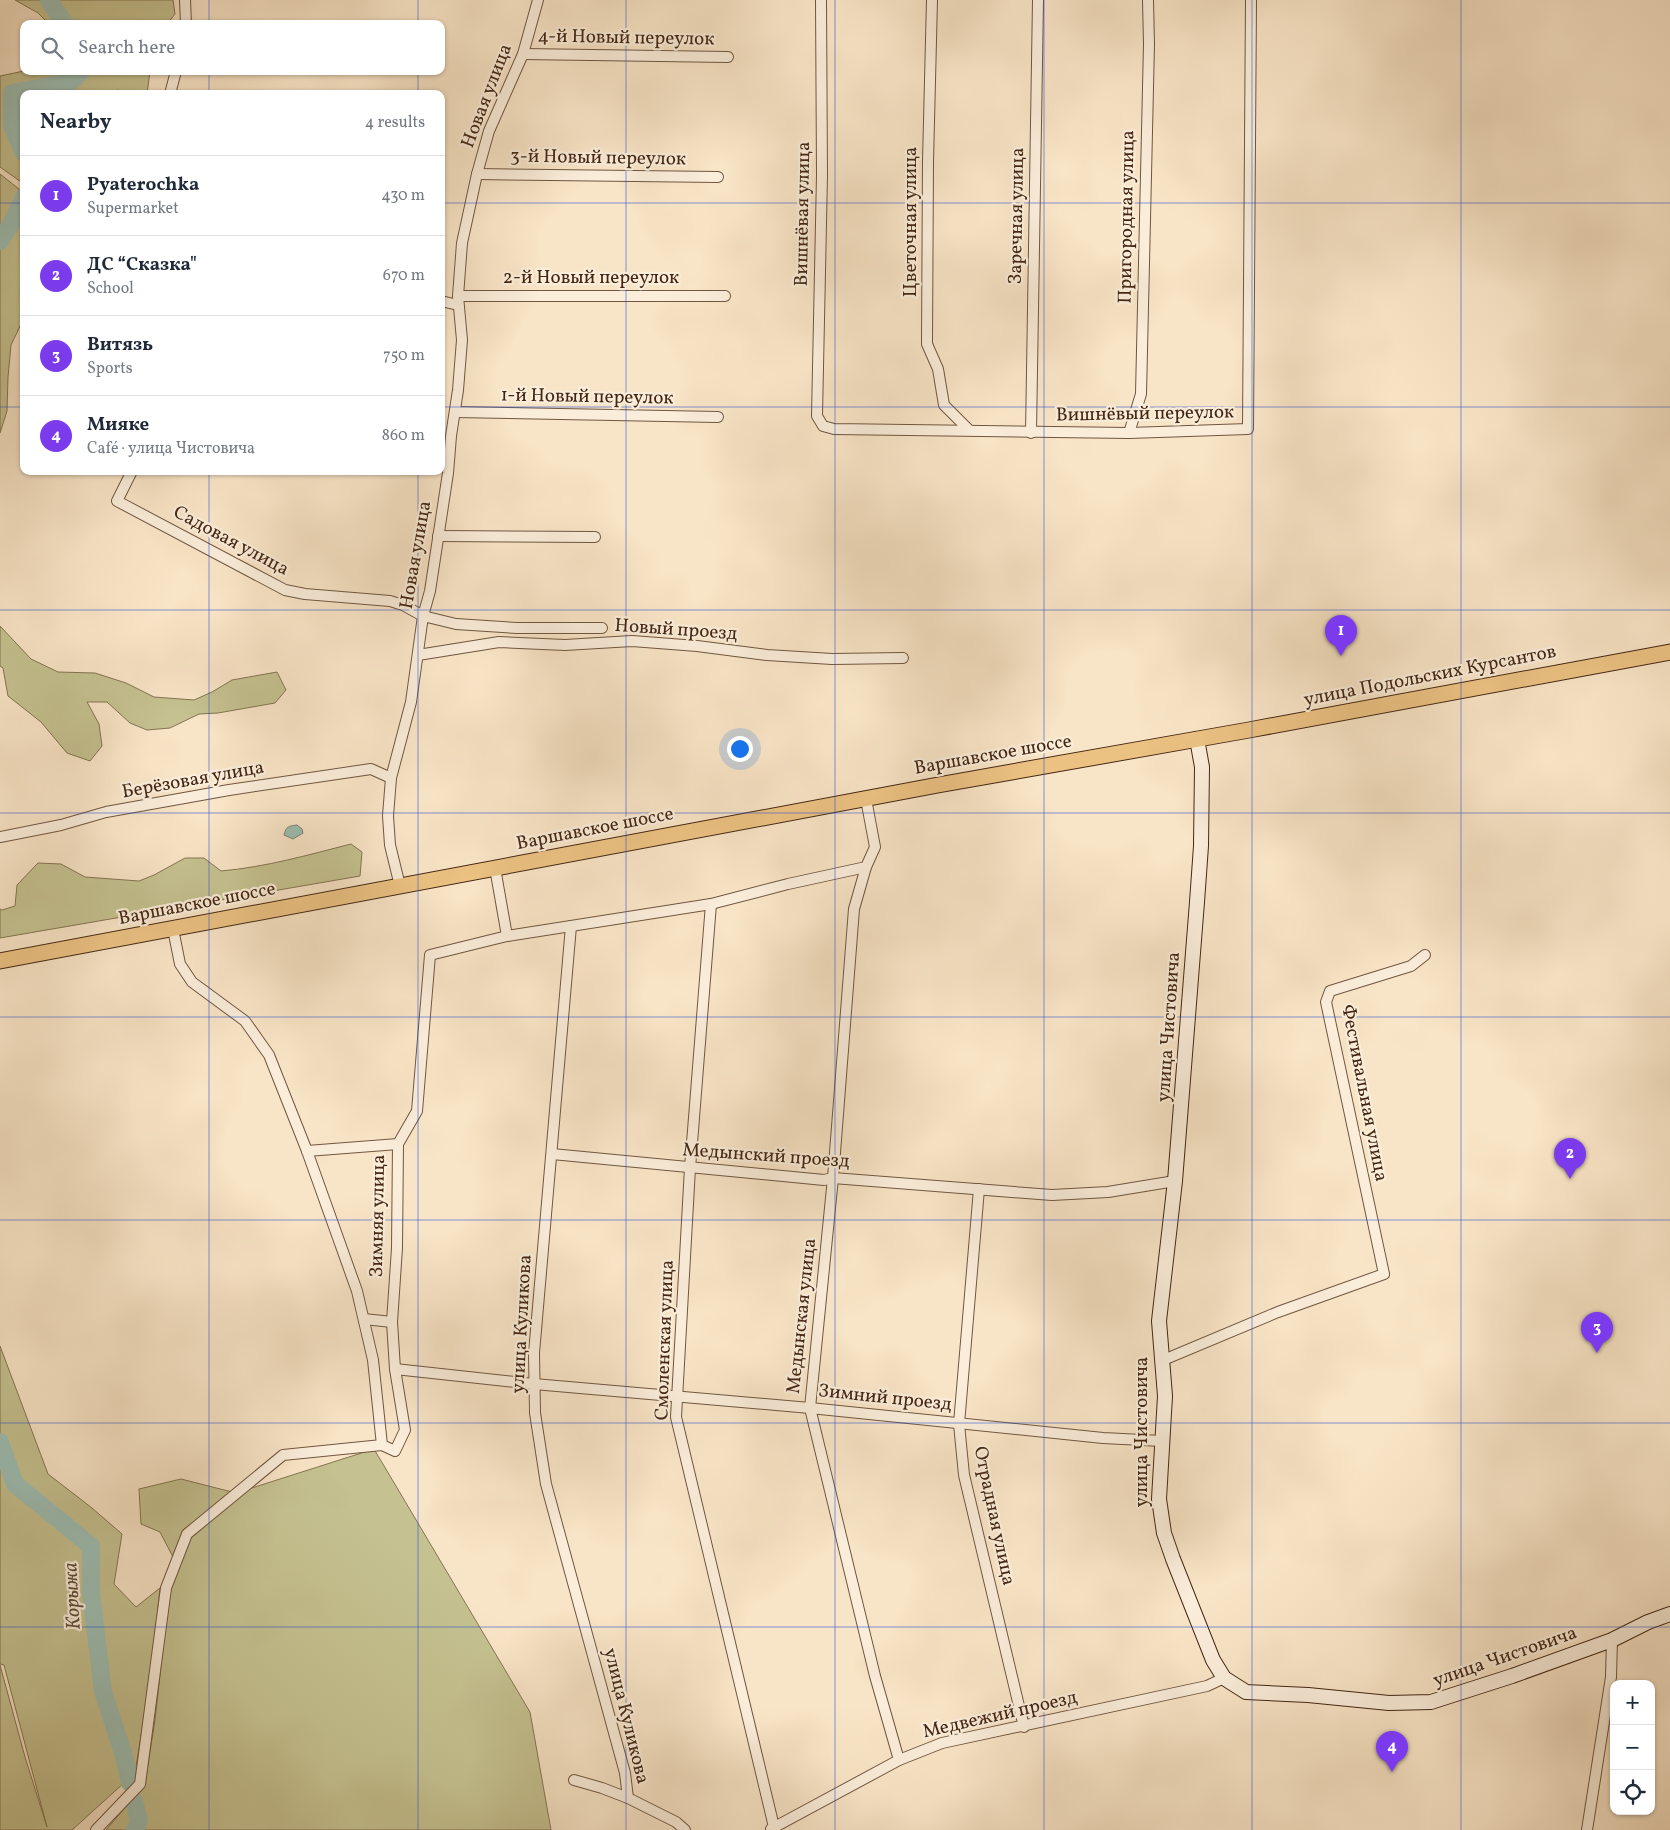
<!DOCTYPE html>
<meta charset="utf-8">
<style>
body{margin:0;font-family:Vollkorn,serif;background:#f2f2f3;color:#1f2937}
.controls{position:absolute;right:15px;bottom:15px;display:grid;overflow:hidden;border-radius:10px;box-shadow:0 1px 4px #0004}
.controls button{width:45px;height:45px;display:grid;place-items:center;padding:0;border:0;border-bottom:1px solid #e0e1e3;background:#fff;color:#1f2937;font:25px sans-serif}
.you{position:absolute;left:739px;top:748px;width:18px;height:18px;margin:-12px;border:4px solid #fff;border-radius:50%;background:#1a73e8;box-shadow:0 0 0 8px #1a73e833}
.badge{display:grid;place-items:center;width:32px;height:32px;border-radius:50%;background:#7c3aed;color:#fff;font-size:16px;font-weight:700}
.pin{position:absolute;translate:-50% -41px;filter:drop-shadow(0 1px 2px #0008)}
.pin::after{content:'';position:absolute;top:26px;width:18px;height:15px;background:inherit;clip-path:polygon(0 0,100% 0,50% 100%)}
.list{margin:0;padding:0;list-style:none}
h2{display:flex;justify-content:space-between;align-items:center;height:65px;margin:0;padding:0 20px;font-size:21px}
h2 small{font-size:16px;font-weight:400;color:#747a83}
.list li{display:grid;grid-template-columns:32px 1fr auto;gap:15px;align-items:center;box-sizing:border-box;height:80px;padding:0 20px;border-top:1px solid #e0e1e3}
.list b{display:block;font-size:19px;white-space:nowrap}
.list p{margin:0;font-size:16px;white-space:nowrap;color:#747a83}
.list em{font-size:16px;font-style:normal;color:#747a83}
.icon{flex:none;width:28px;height:28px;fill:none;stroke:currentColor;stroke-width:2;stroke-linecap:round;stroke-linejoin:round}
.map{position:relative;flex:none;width:1670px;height:1830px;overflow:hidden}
.search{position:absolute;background:#fff;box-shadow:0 1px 4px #0004;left:20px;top:20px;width:425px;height:55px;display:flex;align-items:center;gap:12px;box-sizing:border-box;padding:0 18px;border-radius:10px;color:#747a83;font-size:19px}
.panel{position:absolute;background:#fff;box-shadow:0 1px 4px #0004;left:20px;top:90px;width:425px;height:385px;border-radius:10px}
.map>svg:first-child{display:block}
.green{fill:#c5c190;stroke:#847452}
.water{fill:#9dbfb4;stroke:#798274}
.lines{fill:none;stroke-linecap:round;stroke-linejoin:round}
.river{stroke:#9dbfb4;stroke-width:18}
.street-casing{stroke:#715640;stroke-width:12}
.secondary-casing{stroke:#442713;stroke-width:16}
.primary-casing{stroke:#442713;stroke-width:17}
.street{stroke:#faedda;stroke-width:10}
.secondary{stroke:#faedda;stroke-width:14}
.primary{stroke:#ecc283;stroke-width:15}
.grid{fill:none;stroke:#1d4ed8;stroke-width:1;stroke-opacity:0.55}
.labels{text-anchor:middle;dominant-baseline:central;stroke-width:4.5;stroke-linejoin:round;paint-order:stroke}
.street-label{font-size:19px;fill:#442713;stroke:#faedda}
.water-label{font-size:20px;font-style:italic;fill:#5a4d3b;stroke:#faedda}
</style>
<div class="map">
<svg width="1670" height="1830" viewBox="0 0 1670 1830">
<rect width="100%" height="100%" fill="#f8e4c6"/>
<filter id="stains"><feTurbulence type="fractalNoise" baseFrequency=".004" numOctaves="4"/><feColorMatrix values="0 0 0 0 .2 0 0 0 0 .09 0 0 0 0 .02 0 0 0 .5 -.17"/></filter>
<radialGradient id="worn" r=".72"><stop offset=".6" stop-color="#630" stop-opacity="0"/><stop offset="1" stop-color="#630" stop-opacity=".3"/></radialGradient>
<!-- green -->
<g class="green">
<polygon points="15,0 173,0 175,14 167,24 49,24 38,13"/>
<polygon points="24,71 150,71 147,94 126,94 118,90 111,94 24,94 24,184 0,167 0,76"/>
<polygon points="0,174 24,193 24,318 11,345 8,377 7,411 0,433"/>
<polygon points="0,626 31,659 58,672 95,673 126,683 154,697 194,700 212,692 232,680 277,672 286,690 275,703 218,713 199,714 170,728 147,730 130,723 107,702 87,702 99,724 102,746 90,761 67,753 41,722 8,696 3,668 0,666"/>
<path d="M351,844L362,852L360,876L0,938V909L2,910L15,906L17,885L38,863L61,864L85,877L139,881L154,875L185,858H204L221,871C266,867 308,855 351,844Z"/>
<polygon points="0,1346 48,1474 92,1508 122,1534 114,1584 136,1607 160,1588 151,1674 135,1773 72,1830 0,1830 0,1665 25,1757 47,1827 4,1665 0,1664"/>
<polygon points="374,1449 530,1712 551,1830 106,1830 145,1784 155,1720 173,1557 160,1532 141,1524 139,1489 181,1479 236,1493"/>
</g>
<!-- water -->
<path class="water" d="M297,825L302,829L303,833L293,839L284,835C286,827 288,826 297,825Z"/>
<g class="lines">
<!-- river -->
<g class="river">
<polyline points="49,0 65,24"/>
<polyline points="24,153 12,126 12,93 71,82 82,71"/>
<polyline points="0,241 13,221 24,197"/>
<polyline points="0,1442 15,1484 91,1546 91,1593 103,1691 123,1753 130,1783"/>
<polyline points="134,1801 139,1820 135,1830"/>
</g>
<!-- street casing -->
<g class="street-casing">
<g id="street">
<polyline points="185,0 186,24"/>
<polyline points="821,0 822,175 817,416 823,426 834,429 1129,433 1248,429 1251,0"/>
<polyline points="932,0 928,161 927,344 938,369 944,405 969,430"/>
<polyline points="523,54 728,57"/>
<polyline points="170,94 176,71"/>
<polyline points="477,174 718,177"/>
<polyline points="458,296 725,296"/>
<polyline points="441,301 458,305"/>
<polyline points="455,412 718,417"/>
<polyline points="1031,433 1038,0"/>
<polyline points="1129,433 1141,394 1149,44 1148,0"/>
<polyline points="132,471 117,501 285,590 305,594 390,601 403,605 423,616 456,624 517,628 602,628"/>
<polyline points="438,536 595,537"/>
<polyline points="418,655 499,642 565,645 632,641 697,646 767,655 832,659 903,658"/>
<polyline points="0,837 61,825 106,812 229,790 371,769 391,778"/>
<polyline points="866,867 854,909 833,1178 810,1408 875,1676 899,1760"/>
<polyline points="495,868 507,936"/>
<polyline points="400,886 390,845 388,816 391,778 411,702 423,616 430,591 448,473 451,436 458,390 462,340 458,296 462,243 477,174 489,131 523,54 538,0"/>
<polyline points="711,904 690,1168 676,1417 774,1827"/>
<polyline points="571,926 534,1353 535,1413 546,1484 625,1773 628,1798 676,1822 685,1830"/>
<polyline points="173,929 180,964 192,982 245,1021 269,1055 307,1151 357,1291 373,1360 382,1445 395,1451 405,1430 395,1369 392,1322 397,1248 398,1144 417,1111 430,955 507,936 711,904 788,884 866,867 875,847 866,799"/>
<polyline points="307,1151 398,1144"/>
<polyline points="552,1154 824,1180 833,1178 1052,1195 1108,1192 1175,1181"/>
<polyline points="979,1189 959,1424 964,1475 1024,1727"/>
<polyline points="364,1319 392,1322"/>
<polyline points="1161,1361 1278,1312 1384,1274 1326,1002 1330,991 1411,966 1425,955"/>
<polyline points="395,1369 534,1384 810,1408 1103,1438 1162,1441"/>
<polyline points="574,1780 602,1788 628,1798"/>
<polyline points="771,1829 899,1760 942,1743 1207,1686 1224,1678"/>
<polyline points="96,1830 140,1784 166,1588 187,1534 283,1455 382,1445"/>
<polyline points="1587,1830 1611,1677 1612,1640"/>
</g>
</g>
<!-- secondary casing -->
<g class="secondary-casing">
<polyline id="secondary" points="1197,739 1202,767 1201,846 1197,902 1175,1181 1159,1321 1165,1396 1159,1499 1164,1533 1173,1559 1213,1660 1224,1678 1246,1692 1308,1695 1389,1703 1431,1702 1512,1676 1612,1640 1648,1622 1670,1614"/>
</g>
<!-- primary casing -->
<g class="primary-casing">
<polyline id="primary" points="0,961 938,785 1249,730 1670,652"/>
</g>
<!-- street -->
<use href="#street" class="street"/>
<!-- secondary -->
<use href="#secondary" class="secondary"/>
<!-- primary -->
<use href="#primary" class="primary"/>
</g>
<!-- grid -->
<path class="grid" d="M209,0V24M418,0V24M626,0V1830M835,0V1830M1044,0V1830M1252,0V1830M1461,0V1830M209,71V94M418,71V94M0,203H24M441,203H1670M0,407H24M441,407H1670M209,471V1830M418,471V1830M0,610H1670M0,813H1670M0,1017H1670M0,1220H1670M0,1423H1670M0,1627H1670"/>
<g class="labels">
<!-- street labels -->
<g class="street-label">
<text transform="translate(626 38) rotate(1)">4-й Новый переулок</text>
<text transform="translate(487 96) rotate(-69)">Новая улица</text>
<text transform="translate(598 158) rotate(1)">3-й Новый переулок</text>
<text transform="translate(803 214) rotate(-89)">Вишнёвая улица</text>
<text transform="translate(1017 216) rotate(-89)">Заречная улица</text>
<text transform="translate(1127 217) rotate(-89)">Пригородная улица</text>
<text transform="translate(911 222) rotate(-90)">Цветочная улица</text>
<text x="591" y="278">2-й Новый переулок</text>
<text transform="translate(587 397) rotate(1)">1-й Новый переулок</text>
<text transform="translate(1145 414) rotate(-1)">Вишнёвый переулок</text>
<text transform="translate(231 541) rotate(28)">Садовая улица</text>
<text transform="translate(416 555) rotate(-80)">Новая улица</text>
<text transform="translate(676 630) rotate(4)">Новый проезд</text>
<text transform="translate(1430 676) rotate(-11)">улица Подольских Курсантов</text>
<text transform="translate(993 755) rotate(-10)">Варшавское шоссе</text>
<text transform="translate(193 780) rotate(-10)">Берёзовая улица</text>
<text transform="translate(595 829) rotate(-11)">Варшавское шоссе</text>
<text transform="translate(197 904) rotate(-11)">Варшавское шоссе</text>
<text transform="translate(1169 1027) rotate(-86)">улица Чистовича</text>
<text transform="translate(1364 1093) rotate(79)">Фестивальная улица</text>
<text transform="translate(766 1156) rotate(4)">Медынский проезд</text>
<text transform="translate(378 1216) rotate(-89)">Зимняя улица</text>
<text transform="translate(802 1316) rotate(-84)">Медынская улица</text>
<text transform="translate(522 1324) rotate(-87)">улица Куликова</text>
<text transform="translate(665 1340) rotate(-88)">Смоленская улица</text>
<text transform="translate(885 1398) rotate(6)">Зимний проезд</text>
<text transform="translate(1142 1432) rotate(-90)">улица Чистовича</text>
<text transform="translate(994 1516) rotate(78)">Отрадная улица</text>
<text transform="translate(1505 1657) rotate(-19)">улица Чистовича</text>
<text transform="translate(1000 1715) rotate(-13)">Медвежий проезд</text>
<text transform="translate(626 1716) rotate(76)">улица Куликова</text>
</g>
<!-- water labels -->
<g class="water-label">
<text transform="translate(73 1596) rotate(-93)">Корыжа</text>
</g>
</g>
<rect width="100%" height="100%" filter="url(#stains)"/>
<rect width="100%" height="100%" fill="url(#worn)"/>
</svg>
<div class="controls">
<button>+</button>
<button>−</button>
<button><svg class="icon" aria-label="locate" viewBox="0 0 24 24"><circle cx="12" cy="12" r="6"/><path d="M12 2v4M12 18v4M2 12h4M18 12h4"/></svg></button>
</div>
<div class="you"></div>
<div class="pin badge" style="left:1341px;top:656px">1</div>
<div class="pin badge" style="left:1570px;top:1179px">2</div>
<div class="pin badge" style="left:1597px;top:1353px">3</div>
<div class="pin badge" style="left:1392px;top:1772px">4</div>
<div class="search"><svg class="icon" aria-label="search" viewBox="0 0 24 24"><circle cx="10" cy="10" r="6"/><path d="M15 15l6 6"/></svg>Search here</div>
<section class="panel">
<h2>Nearby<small>4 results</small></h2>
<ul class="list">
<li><span class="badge">1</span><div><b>Pyaterochka</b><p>Supermarket</p></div><em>430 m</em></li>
<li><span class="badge">2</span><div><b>ДС “Сказка&quot;</b><p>School</p></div><em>670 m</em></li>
<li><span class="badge">3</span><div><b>Витязь</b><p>Sports</p></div><em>750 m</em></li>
<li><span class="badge">4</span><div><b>Мияке</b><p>Café · улица Чистовича</p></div><em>860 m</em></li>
</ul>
</section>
</div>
